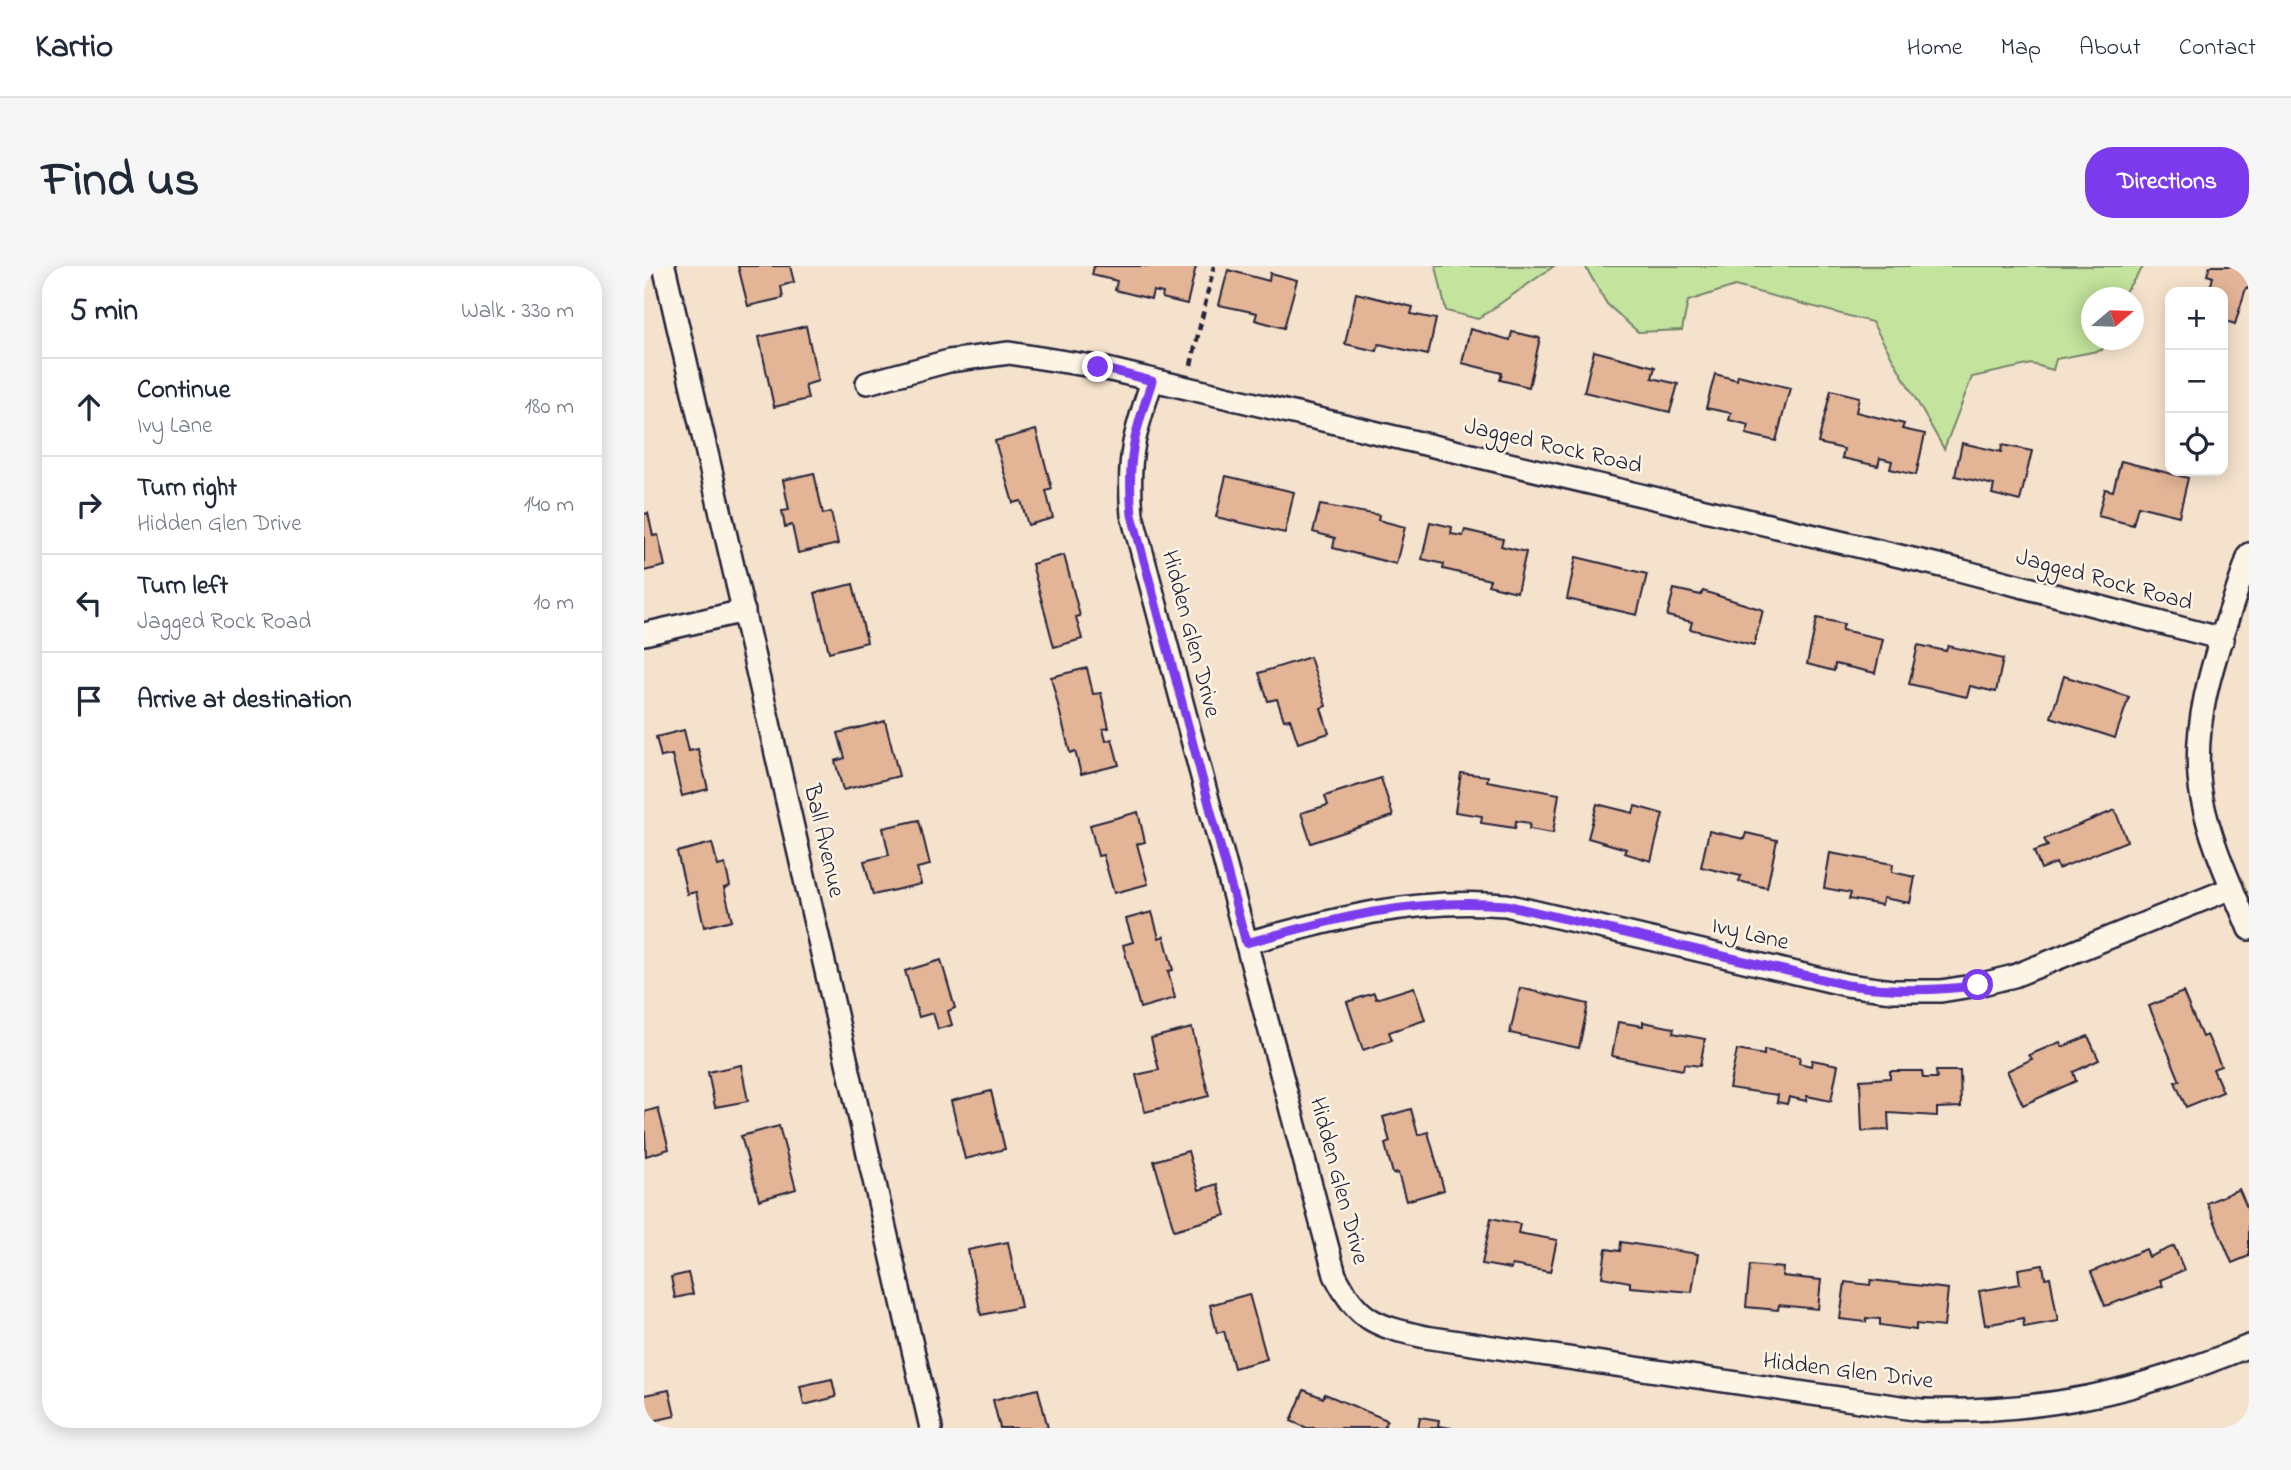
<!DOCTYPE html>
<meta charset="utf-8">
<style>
body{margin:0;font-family:"Indie Flower",sans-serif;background:#f6f6f7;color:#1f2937}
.controls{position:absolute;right:21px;top:21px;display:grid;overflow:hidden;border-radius:14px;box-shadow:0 4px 18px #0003}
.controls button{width:63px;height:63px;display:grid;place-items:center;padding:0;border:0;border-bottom:2px solid #e0e1e3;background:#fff;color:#1f2937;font:35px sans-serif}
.compass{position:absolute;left:1437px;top:21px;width:63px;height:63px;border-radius:50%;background:#fff;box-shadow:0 4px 18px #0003;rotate:71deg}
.stop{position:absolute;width:21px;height:21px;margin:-16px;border:5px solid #7c3aed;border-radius:50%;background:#fff}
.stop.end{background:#7c3aed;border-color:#fff;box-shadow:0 2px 7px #0008}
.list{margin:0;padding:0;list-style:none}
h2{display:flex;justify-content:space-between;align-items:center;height:91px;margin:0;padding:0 28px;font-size:30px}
h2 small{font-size:23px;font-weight:400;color:#747a83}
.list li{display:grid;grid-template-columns:46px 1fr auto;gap:21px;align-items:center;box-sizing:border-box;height:98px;padding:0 28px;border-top:2px solid #e0e1e3}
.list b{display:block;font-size:26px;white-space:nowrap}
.list p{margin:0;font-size:23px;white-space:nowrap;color:#747a83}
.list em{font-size:23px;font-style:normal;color:#747a83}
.icon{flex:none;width:38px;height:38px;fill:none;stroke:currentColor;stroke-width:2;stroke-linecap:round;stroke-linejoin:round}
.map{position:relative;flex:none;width:1605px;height:1162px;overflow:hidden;border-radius:28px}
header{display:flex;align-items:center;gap:42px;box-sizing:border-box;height:98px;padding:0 35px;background:#fff;border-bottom:2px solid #e0e1e3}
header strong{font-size:33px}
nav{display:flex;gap:38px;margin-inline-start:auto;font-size:24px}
.intro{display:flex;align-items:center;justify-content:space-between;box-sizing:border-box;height:168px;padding:0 42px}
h1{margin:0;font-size:49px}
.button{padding:18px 32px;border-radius:28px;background:#7c3aed;color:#fff;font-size:24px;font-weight:700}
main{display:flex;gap:42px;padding:0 42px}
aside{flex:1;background:#fff;border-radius:28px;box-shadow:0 4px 18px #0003}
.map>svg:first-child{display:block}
.green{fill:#c4e49d;stroke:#73836c;stroke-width:2}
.building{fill:#e4b496;stroke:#22223b;stroke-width:2}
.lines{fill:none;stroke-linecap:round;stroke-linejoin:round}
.street-casing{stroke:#22223b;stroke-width:26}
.path{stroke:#22223b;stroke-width:4.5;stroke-dasharray:7 5;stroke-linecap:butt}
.street{stroke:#fcf5e5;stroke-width:21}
.route{stroke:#7c3aed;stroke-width:9}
.labels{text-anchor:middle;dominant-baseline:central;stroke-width:5;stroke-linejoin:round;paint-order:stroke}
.street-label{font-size:24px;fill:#22223b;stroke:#fcf5e5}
</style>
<header>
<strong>Kartio</strong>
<nav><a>Home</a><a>Map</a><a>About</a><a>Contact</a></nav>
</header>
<div class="intro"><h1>Find us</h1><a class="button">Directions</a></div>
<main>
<aside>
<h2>5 min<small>Walk · 330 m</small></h2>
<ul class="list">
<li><svg class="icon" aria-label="ahead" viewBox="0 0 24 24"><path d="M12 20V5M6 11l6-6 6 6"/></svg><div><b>Continue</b><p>Ivy Lane</p></div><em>180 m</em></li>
<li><svg class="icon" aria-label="right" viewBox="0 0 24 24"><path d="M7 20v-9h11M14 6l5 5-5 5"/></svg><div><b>Turn right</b><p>Hidden Glen Drive</p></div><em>140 m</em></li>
<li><svg class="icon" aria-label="left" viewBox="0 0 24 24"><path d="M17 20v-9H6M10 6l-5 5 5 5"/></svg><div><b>Turn left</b><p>Jagged Rock Road</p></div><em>10 m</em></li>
<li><svg class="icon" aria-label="arrive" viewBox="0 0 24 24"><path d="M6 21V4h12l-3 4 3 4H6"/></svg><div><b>Arrive at destination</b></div></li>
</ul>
</aside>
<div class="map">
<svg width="1605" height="1162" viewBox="0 0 1605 1162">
<rect width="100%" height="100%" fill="#f5e2cd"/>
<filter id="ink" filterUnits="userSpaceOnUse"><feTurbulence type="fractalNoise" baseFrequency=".0143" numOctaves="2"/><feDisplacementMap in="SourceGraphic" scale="14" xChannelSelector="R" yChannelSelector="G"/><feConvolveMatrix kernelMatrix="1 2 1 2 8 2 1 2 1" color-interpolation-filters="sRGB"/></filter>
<g filter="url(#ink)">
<!-- green -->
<g class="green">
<polygon points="792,0 910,0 834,53 802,45"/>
<polygon points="941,0 1500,0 1477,31 1448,32 1448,74 1462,74 1458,84 1412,93 1409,104 1388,98 1328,111 1300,183 1228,56 1091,20 1044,35 1038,64 994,66 963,38"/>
</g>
<!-- building -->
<g class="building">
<polygon points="94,0 146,0 150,16 137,20 139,32 104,40"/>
<polygon points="450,0 552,0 543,38 518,32 519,27 509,25 507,33 471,24 473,15 448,9"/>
<polygon points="1566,0 1605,0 1605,22 1602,22 1591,58 1579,54 1579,26 1565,26 1569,11 1563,9"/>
<polygon points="584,4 625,15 626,7 653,14 640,62 611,54 613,47 575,39"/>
<polygon points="712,27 769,41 767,48 792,53 784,89 735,78 733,85 701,78"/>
<polygon points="162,60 174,115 161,119 164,133 130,141 115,71"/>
<polygon points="826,63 866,74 868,66 896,72 885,121 856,114 858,107 818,97"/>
<polygon points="950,85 1011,101 1008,112 1034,118 1026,146 940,126"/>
<polygon points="1071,108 1093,114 1094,109 1146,122 1132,175 1102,168 1105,159 1085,154 1087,147 1062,142"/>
<polygon points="1187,124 1215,131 1212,146 1260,158 1258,163 1281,168 1272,209 1246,203 1248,195 1236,192 1234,200 1198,192 1200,183 1174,177"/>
<polygon points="392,164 408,223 402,225 409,252 384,259 377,235 369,237 351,175"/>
<polygon points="1318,177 1357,186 1358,179 1388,185 1376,235 1348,228 1350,219 1311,210"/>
<polygon points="1477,195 1544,212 1535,250 1494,240 1489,259 1454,250 1461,223 1469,225"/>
<polygon points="170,207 179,248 187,246 194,278 154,287 148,259 141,261 138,245 145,244 139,214"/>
<polygon points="582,210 650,226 641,267 572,251"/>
<polygon points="676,239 735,249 734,254 761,261 752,298 689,282 691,272 669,266"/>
<polygon points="4,247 9,270 14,269 21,300 0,305 0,248"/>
<polygon points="786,256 808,261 807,268 819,270 821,264 859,273 857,280 882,286 873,326 844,319 846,314 799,303 800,298 778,293"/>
<polygon points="420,289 436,350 432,351 438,373 410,381 388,298"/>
<polygon points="932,291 1003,308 993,349 923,333"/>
<polygon points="209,318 223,376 185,386 171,327"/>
<polygon points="1030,323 1057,329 1059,325 1119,344 1110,379 1046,363 1048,356 1023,350"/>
<polygon points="1173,352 1200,358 1198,364 1239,373 1231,407 1191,398 1190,405 1163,398"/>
<polygon points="1274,379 1302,385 1304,380 1359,393 1352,426 1326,420 1323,431 1265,418"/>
<polygon points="666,391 682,440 677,442 685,467 654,477 646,453 640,454 633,433 624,435 615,407"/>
<polygon points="443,402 449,428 457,427 465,462 459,463 462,475 468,473 475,499 437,508 431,485 426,487 407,411"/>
<polygon points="1420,410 1485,431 1471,472 1407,451"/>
<polygon points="241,455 255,510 199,524 191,495 201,492 194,467"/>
<polygon points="40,464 45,485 54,483 64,523 38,530 28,489 17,491 12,471"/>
<polygon points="817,507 844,510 843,515 915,528 909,567 885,563 886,557 872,555 871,562 837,557 838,550 811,546"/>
<polygon points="737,512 749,550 667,577 657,547 684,539 681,530"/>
<polygon points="953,538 989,547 991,540 1019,548 1007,595 980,587 982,583 944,572"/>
<polygon points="1471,544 1483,575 1414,603 1412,597 1397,603 1390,585 1404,580 1400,573"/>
<polygon points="494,546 501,576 493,578 504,618 470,627 459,589 454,590 446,559"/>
<polygon points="275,554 286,599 273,602 277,618 229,629 220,595 245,589 239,562"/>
<polygon points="1065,565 1100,573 1102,567 1133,574 1123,622 1095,615 1097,610 1057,601"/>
<polygon points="68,577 74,600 81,598 86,620 80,622 88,654 60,661 52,626 43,628 33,586"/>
<polygon points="1186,587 1249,598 1248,606 1271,611 1266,637 1239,632 1238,639 1205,633 1207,627 1180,622"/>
<polygon points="508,646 515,672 520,670 529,704 524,705 531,732 496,742 479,679 489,676 482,653"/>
<polygon points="297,694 311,742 304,745 308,759 294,763 289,747 275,751 261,705"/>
<polygon points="770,721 781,754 745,766 748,774 719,784 703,736 730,727 732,733"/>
<polygon points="876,722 944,738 935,782 866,767"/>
<polygon points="1539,726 1558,771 1563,769 1577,800 1569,803 1579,826 1542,841 1531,816 1536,815 1505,740"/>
<polygon points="974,756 999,760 999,756 1030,762 1029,767 1061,773 1056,800 1040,798 1039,804 968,790"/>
<polygon points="548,762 565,830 501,846 492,809 515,804 507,772"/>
<polygon points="1444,770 1455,794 1429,806 1432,815 1379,839 1363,805 1388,793 1385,789 1416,776 1418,781"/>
<polygon points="1093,784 1120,789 1120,784 1156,791 1155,797 1167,800 1168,794 1194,799 1187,835 1163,830 1162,835 1145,831 1143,838 1133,836 1134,829 1085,822"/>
<polygon points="97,799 104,835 71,841 64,806"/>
<polygon points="1246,805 1278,805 1279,812 1293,812 1292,805 1316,805 1317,841 1293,842 1293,850 1244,847 1245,864 1218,865 1216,814 1246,812"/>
<polygon points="347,825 361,883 321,893 307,835"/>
<polygon points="14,842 25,883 2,890 0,846"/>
<polygon points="767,843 774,869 784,866 800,924 762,935 754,907 749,908 741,878 746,876 739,851"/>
<polygon points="135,860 152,923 115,934 97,870"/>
<polygon points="544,885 555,924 573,918 582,949 530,964 510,895"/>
<polygon points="1595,923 1605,946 1605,990 1588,997 1563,937"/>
<polygon points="847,952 876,958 874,967 913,974 906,1006 868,999 867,1003 838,998"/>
<polygon points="364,976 377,1041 337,1049 324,984"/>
<polygon points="977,976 1054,988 1048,1026 986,1021 986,1016 958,1011 962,983 976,985"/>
<polygon points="1530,980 1540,1004 1516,1014 1519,1020 1461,1040 1447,1006 1502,983 1505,991"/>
<polygon points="1106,999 1139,1002 1138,1010 1177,1014 1174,1043 1135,1039 1134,1044 1102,1041"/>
<polygon points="1399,999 1401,1012 1406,1011 1414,1055 1380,1061 1379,1052 1341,1059 1335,1025 1376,1018 1374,1003"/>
<polygon points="44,1007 49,1028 31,1032 27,1011"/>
<polygon points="1227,1014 1304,1023 1300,1061 1272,1058 1272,1064 1236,1059 1236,1053 1222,1052 1222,1056 1196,1053 1201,1016 1226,1019"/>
<polygon points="605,1028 623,1093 590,1102 580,1065 573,1067 566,1039"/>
<polygon points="188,1113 192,1131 160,1139 156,1120"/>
<polygon points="394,1123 404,1162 356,1162 349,1134"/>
<polygon points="25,1124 31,1150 0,1157 0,1129"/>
<polygon points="660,1124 679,1132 681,1128 743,1154 740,1162 663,1162 647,1155"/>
<polygon points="776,1151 795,1154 794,1160 808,1162 774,1162"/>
</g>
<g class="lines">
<!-- street casing -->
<g class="street-casing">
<g id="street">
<polyline points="20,0 287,1162"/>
<path d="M508,115C490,169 483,191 488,249L691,1009C714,1055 732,1060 781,1071L1277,1144C1400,1147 1491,1127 1605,1080"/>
<polyline points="223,117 305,95 365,87 454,101 1315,304 1579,373"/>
<path d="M1605,288C1581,366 1542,450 1558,533C1567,578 1588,621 1605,663"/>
<polyline points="0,368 100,345"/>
<path d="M602,677C689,653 770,631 862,639L1203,719L1248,725H1297L1334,719L1370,710L1588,622"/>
</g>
</g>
<!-- path -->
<polyline class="path" points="547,99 570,0"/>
<!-- street -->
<use href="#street" class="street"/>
</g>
</g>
<g class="lines" filter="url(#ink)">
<!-- route -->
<path class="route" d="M454,101L508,115C490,169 483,191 488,249L602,677C689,653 770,631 862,639L1203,719C1248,725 1289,726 1334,719"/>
</g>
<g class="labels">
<!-- street labels -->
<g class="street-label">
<text transform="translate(909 181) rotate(13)">Jagged Rock Road</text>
<text transform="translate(1460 315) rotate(15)">Jagged Rock Road</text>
<text transform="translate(546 368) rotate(75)">Hidden Glen Drive</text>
<text transform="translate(179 575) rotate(77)">Ball Avenue</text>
<text transform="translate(1106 669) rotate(13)">Ivy Lane</text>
<text transform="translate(694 915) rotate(75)">Hidden Glen Drive</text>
<text transform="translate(1204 1106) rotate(7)">Hidden Glen Drive</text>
</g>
</g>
</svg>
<div class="controls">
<button>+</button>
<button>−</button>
<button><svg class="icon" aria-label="locate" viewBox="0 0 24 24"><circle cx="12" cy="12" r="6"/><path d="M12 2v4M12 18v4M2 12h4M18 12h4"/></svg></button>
</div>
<svg class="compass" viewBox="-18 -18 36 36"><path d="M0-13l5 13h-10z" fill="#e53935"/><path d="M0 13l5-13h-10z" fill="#747a83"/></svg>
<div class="stop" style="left:1334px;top:719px"></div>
<div class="stop end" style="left:454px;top:101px"></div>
</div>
</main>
